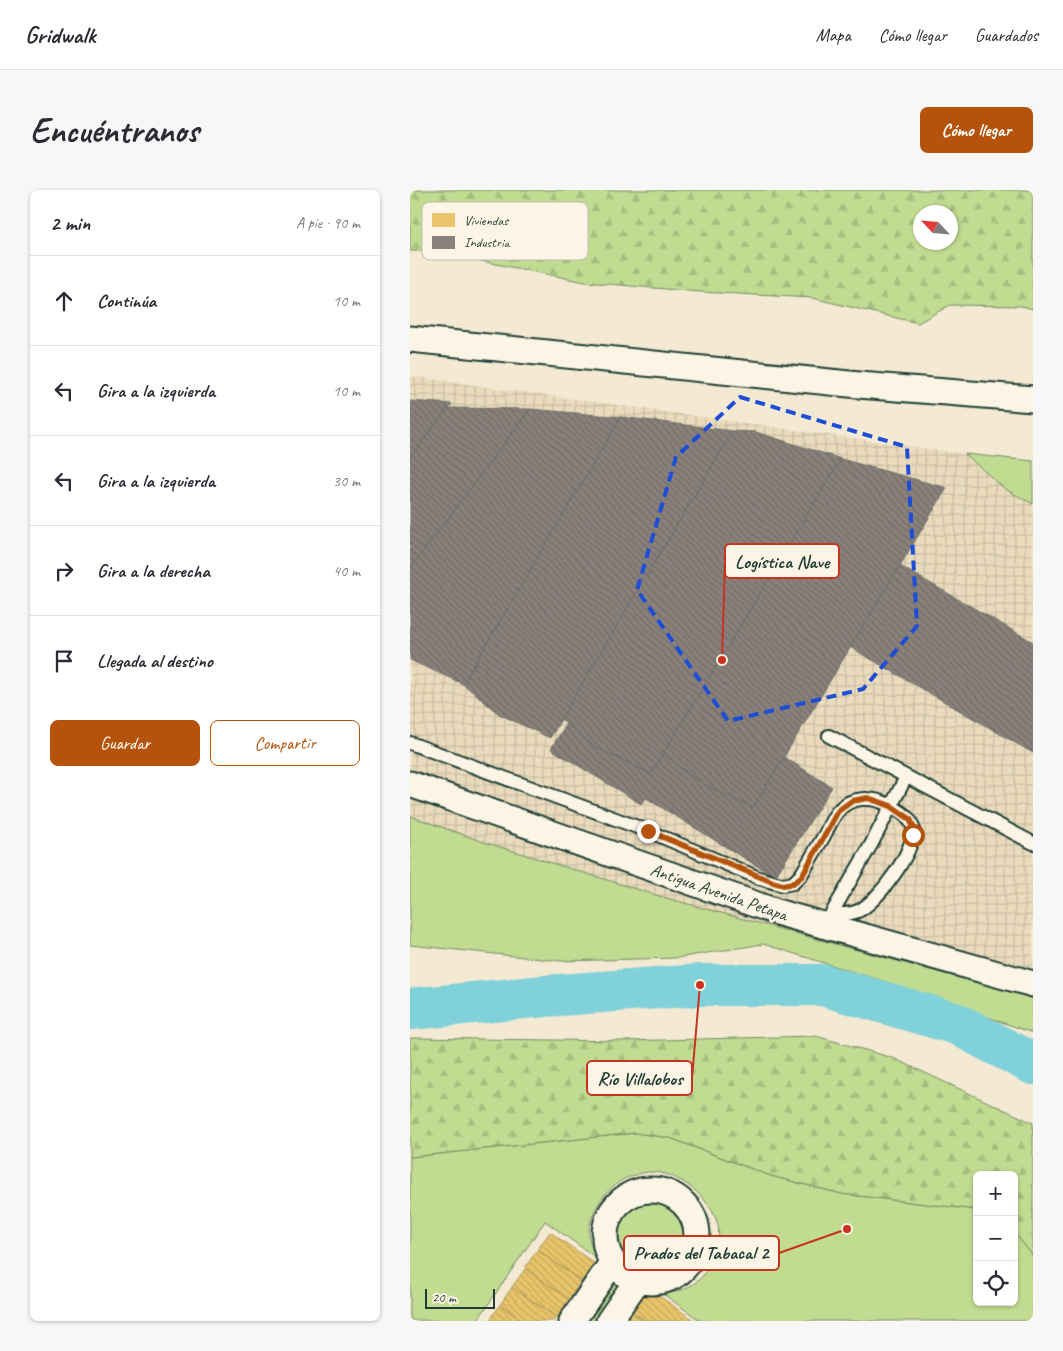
<!DOCTYPE html>
<html lang="es">
<meta charset="utf-8">
<style>
body{margin:0;font-family:Caveat,sans-serif;background:#f7f7f7;color:#2b2b33}
.controls{position:absolute;right:15px;bottom:15px;display:grid;overflow:hidden;border-radius:8px;box-shadow:0 1px 4px #0004}
.controls button{width:45px;height:45px;display:grid;place-items:center;padding:0;border:0;border-bottom:1px solid #e1e1e2;background:#fff;color:#2b2b33;font:25px sans-serif}
.compass{position:absolute;left:503px;top:15px;width:45px;height:45px;border-radius:50%;background:#fff;box-shadow:0 1px 4px #0004;rotate:296deg}
.scale{position:absolute;left:15px;bottom:12px;width:70px;box-sizing:border-box;padding-left:5px;border:2px solid #1f3d34;border-top:0;font-size:14px;line-height:18px;white-space:nowrap;color:#1f3d34;-webkit-text-stroke:4px #fcf5e5;paint-order:stroke}
.stop{position:absolute;width:15px;height:15px;margin:-11px;border:4px solid #b45309;border-radius:50%;background:#fff}
.stop.end{background:#b45309;border-color:#fff;box-shadow:0 1px 5px #0008}
.list{margin:0;padding:0;list-style:none}
h2{display:flex;justify-content:space-between;align-items:center;height:65px;margin:0;padding:0 20px;font-size:21px}
h2 small{font-size:16px;font-weight:400;color:#7c7c81}
.list li{display:grid;grid-template-columns:32px 1fr auto;gap:15px;align-items:center;box-sizing:border-box;height:90px;padding:0 20px;border-top:1px solid #e1e1e2}
.list b{display:block;font-size:19px;white-space:nowrap}
.list em{font-size:16px;font-style:normal;color:#7c7c81}
.actions{display:flex;gap:10px;padding:15px 20px}
.actions a{flex:1;padding:11px 0;border:1px solid #b45309;border-radius:8px;text-align:center;font-size:18px;color:#b45309}
.actions .main{background:#b45309;color:#fff}
.icon{flex:none;width:28px;height:28px;fill:none;stroke:currentColor;stroke-width:2;stroke-linecap:round;stroke-linejoin:round}
.map{position:relative;flex:none;width:623px;height:1131px;overflow:hidden;border-radius:8px}
header{display:flex;align-items:center;gap:30px;box-sizing:border-box;height:70px;padding:0 25px;background:#fff;border-bottom:1px solid #e1e1e2}
header strong{font-size:24px}
nav{display:flex;gap:28px;margin-inline-start:auto;font-size:18px}
.intro{display:flex;align-items:center;justify-content:space-between;box-sizing:border-box;height:120px;padding:0 30px}
h1{margin:0;font-size:35px}
.button{padding:12px 22px;border-radius:8px;background:#b45309;color:#fff;font-size:18px;font-weight:700}
main{display:flex;gap:30px;padding:0 30px}
aside{flex:1;background:#fff;border-radius:8px;box-shadow:0 1px 4px #0004}
.map>svg:first-child{display:block}
.industrial{fill:url(#industrial-grid)}
.green{fill:#c1db91;stroke:#708c62}
.forest{fill:url(#forest-firs);stroke:#708c62;fill-rule:evenodd}
.homes{fill:url(#homes-back-hatch);stroke:#ac9c5a}
.industry{fill:url(#industry-back-hatch);stroke:#6a6d66}
.lines{fill:none;stroke-linecap:round;stroke-linejoin:round}
.river{stroke:#80d1d9;stroke-width:42}
.service-casing{stroke:#1f3d34;stroke-width:16}
.minor-casing{stroke:#1f3d34;stroke-width:29}
.service{stroke:#fcf5e5;stroke-width:12}
.minor{stroke:#fcf5e5;stroke-width:25}
.route{stroke:#b45309;stroke-width:6}
.marked{fill:none;stroke:#1d4ed8;stroke-width:4;stroke-dasharray:10 6;stroke-linejoin:round}
.labels{text-anchor:middle;dominant-baseline:central;stroke-width:5;stroke-linejoin:round;paint-order:stroke}
.street-label{font-size:18px;fill:#1f3d34;stroke:#fcf5e5}
.key{fill:#fcf5e5;stroke:#babeb0;stroke-width:1}
.key-label{font-size:14px;fill:#1f3d34}
.leader{fill:none;stroke:#c8321e;stroke-width:2}
.callout-dot{fill:#c8321e;stroke:#fcf5e5;stroke-width:2}
.callout{fill:#fcf5e5;stroke:#c8321e;stroke-width:2}
.callout-label{font-size:19px;text-anchor:middle;font-weight:bold;fill:#1f3d34}
</style>
<header>
<strong>Gridwalk</strong>
<nav><a>Mapa</a><a>Cómo llegar</a><a>Guardados</a></nav>
</header>
<div class="intro"><h1>Encuéntranos</h1><a class="button">Cómo llegar</a></div>
<main>
<aside>
<h2>2 min<small>A pie · 90 m</small></h2>
<ul class="list">
<li><svg class="icon" aria-label="ahead" viewBox="0 0 24 24"><path d="M12 20V5M6 11l6-6 6 6"/></svg><div><b>Continúa</b></div><em>10 m</em></li>
<li><svg class="icon" aria-label="left" viewBox="0 0 24 24"><path d="M17 20v-9H6M10 6l-5 5 5 5"/></svg><div><b>Gira a la izquierda</b></div><em>10 m</em></li>
<li><svg class="icon" aria-label="left" viewBox="0 0 24 24"><path d="M17 20v-9H6M10 6l-5 5 5 5"/></svg><div><b>Gira a la izquierda</b></div><em>30 m</em></li>
<li><svg class="icon" aria-label="right" viewBox="0 0 24 24"><path d="M7 20v-9h11M14 6l5 5-5 5"/></svg><div><b>Gira a la derecha</b></div><em>40 m</em></li>
<li><svg class="icon" aria-label="arrive" viewBox="0 0 24 24"><path d="M6 21V4h12l-3 4 3 4H6"/></svg><div><b>Llegada al destino</b></div></li>
</ul>
<div class="actions"><a class="main">Guardar</a><a>Compartir</a></div>
</aside>
<div class="map">
<svg width="623" height="1131" viewBox="0 0 623 1131">
<defs>
<pattern id="industrial-grid" width="8" height="8" patternUnits="userSpaceOnUse" patternTransform="scale(1.25)"><rect width="8" height="8" fill="#eadbbd"/><path d="M0 4h8M4 0v8" fill="none" stroke="#c8bda3"/></pattern>
<pattern id="forest-firs" width="22" height="20" patternUnits="userSpaceOnUse" patternTransform="scale(1.25)"><rect width="22" height="20" fill="#c1db91"/><path d="M5 1l3.5 6h-7zM16 11l3.5 6h-7z" fill="#a5bd7e"/></pattern>
<pattern id="homes-back-hatch" width="6" height="6" patternUnits="userSpaceOnUse" patternTransform="scale(1.25)"><rect width="6" height="6" fill="#e9c46a"/><path d="M-1 5l2 2M0 0l6 6M5-1l2 2" fill="none" stroke="#c7a95c"/></pattern>
<pattern id="industry-back-hatch" width="6" height="6" patternUnits="userSpaceOnUse" patternTransform="scale(1.25)"><rect width="6" height="6" fill="#8a817c"/><path d="M-1 5l2 2M0 0l6 6M5-1l2 2" fill="none" stroke="#706b66"/></pattern>
</defs>
<rect width="100%" height="100%" fill="#f4e9d3"/>
<filter id="ink" filterUnits="userSpaceOnUse"><feTurbulence type="fractalNoise" baseFrequency=".02" numOctaves="2"/><feDisplacementMap in="SourceGraphic" scale="10" xChannelSelector="R" yChannelSelector="G"/><feConvolveMatrix kernelMatrix="1 2 1 2 8 2 1 2 1" color-interpolation-filters="sRGB"/></filter>
<g filter="url(#ink)">
<!-- industrial -->
<polygon class="industrial" points="0,186 555,264 595,299 623,314 623,808 249,706 74,652 0,626"/>
<!-- green -->
<g class="green">
<polygon points="555,264 623,271 623,314 595,299"/>
<polygon points="0,626 74,652 249,706 623,808 623,843 476,792 353,754 266,768 151,771 0,755"/>
<path d="M225,943L260,948L361,986L432,1004L567,1020V1112H604V1042L623,1066V1131H291L253,1104C278,1101 293,1092 302,1069C307,1059 310,1046 308,1035C301,1008 268,981 240,982C237,982 232,983 229,984C224,986 219,987 214,989C195,999 177,1025 179,1048C180,1054 183,1061 185,1067L135,1031L67,1131L0,1130V967Z"/>
<circle cx="241" cy="1046" r="43"/>
<polygon points="202,1073 213,1085 227,1091 199,1131 162,1131"/>
</g>
<!-- forest -->
<g class="forest">
<path d="M0,0H623V119L612,116L540,115L508,133L402,108L290,102L175,92L22,61H0ZM510,22H540V52H510Z"/>
<polygon points="406,846 483,868 623,933 623,1066 604,1042 604,985 567,985 567,1020 432,1004 361,986 260,948 225,943 0,967 0,848 214,851"/>
</g>
<!-- homes -->
<g class="homes">
<polygon points="140,1042 184,1073 172,1091 127,1060"/>
<polygon points="127,1060 171,1091 159,1109 115,1078"/>
<polygon points="115,1079 159,1109 147,1127 102,1097"/>
<polygon points="235,1096 285,1131 236,1131 219,1119"/>
<polygon points="102,1097 147,1128 144,1131 113,1131 90,1115"/>
<polygon points="90,1115 112,1131 79,1131"/>
<polygon points="218,1120 235,1131 210,1131"/>
</g>
<!-- industry -->
<g class="industry">
<polygon points="0,211 42,214 0,268"/>
<polygon points="38,218 120,219 0,379 0,268"/>
<polygon points="120,219 211,227 53,494 0,470 0,379"/>
<polygon points="211,227 323,241 140,548 89,524 53,494"/>
<polygon points="323,241 346,242 431,269 241,584 188,559 151,529"/>
<polygon points="431,269 537,298 343,618 291,593 253,564"/>
<polygon points="490,376 623,452 623,563 440,457"/>
<polygon points="156,534 188,559 241,584 253,564 291,593 343,618 374,567 422,597 365,687 236,608 231,614 141,559"/>
</g>
<g class="lines">
<!-- river -->
<polyline class="river" points="0,819 135,806 290,795 413,795 547,834 623,874"/>
<!-- service casing -->
<g class="service-casing">
<g id="service">
<polyline points="419,546 623,653"/>
<path d="M0,553L238,641L349,688L373,695L383,693L391,685C399,672 406,659 414,646C418,638 422,629 427,622C440,606 462,606 479,615C488,620 501,627 503,638C506,660 468,712 448,721C440,725 431,724 422,724"/>
<polyline points="419,728 462,653 496,587"/>
</g>
</g>
<!-- minor casing -->
<g class="minor-casing">
<g id="minor">
<polyline points="0,149 449,195 623,209"/>
<polyline points="0,594 370,723 623,794"/>
<circle cx="241" cy="1046" r="46"/>
<polyline points="162,1131 202,1073"/>
<polyline points="199,1131 227,1091"/>
</g>
</g>
<!-- service -->
<use href="#service" class="service"/>
<!-- minor -->
<use href="#minor" class="minor"/>
</g>
</g>
<g class="lines" filter="url(#ink)">
<!-- route -->
<polyline class="route" points="238,641 363,692 373,695 383,693 392,686 428,621 442,611 458,608 481,616 500,629 503,636 503,645"/>
</g>
<!-- marked area -->
<path class="marked" d="M330,207L497,257L507,436L453,499L318,531L227,400L266,267Z"/>
<g class="labels">
<!-- street labels -->
<g class="street-label">
<text transform="translate(309 702) rotate(19)">Antigua Avenida Petapa</text>
</g>
</g>
<!-- legend -->
<rect x="12" y="12" width="166" height="58" rx="8" class="key"/>
<rect x="22" y="23" width="23" height="14" fill="#e9c46a"/>
<rect x="22" y="46" width="23" height="13" fill="#8a817c"/>
<g class="key-label">
<text x="54" y="35">Viviendas</text>
<text x="54" y="57">Industria</text>
</g>
<!-- callouts -->
<path class="leader" d="M312 470L315 371M290 795L282 888M437 1039L369 1063"/>
<g class="callout-dot">
<circle cx="312" cy="470" r="5"/>
<circle cx="290" cy="795" r="5"/>
<circle cx="437" cy="1039" r="5"/>
</g>
<g class="callout">
<rect x="315" y="354" width="114" height="34" rx="5"/>
<rect x="177" y="871" width="105" height="34" rx="5"/>
<rect x="214" y="1046" width="155" height="34" rx="5"/>
</g>
<g class="callout-label">
<text x="372" y="378">Logística Nave</text>
<text x="230" y="895">Río Villalobos</text>
<text x="291" y="1069">Prados del Tabacal 2</text>
</g>
</svg>
<div class="controls">
<button>+</button>
<button>−</button>
<button><svg class="icon" aria-label="locate" viewBox="0 0 24 24"><circle cx="12" cy="12" r="6"/><path d="M12 2v4M12 18v4M2 12h4M18 12h4"/></svg></button>
</div>
<svg class="compass" viewBox="-18 -18 36 36"><path d="M0-13l5 13h-10z" fill="#e53935"/><path d="M0 13l5-13h-10z" fill="#7c7c81"/></svg>
<div class="scale">20 m</div>
<div class="stop" style="left:503px;top:645px"></div>
<div class="stop end" style="left:238px;top:641px"></div>
</div>
</main>
